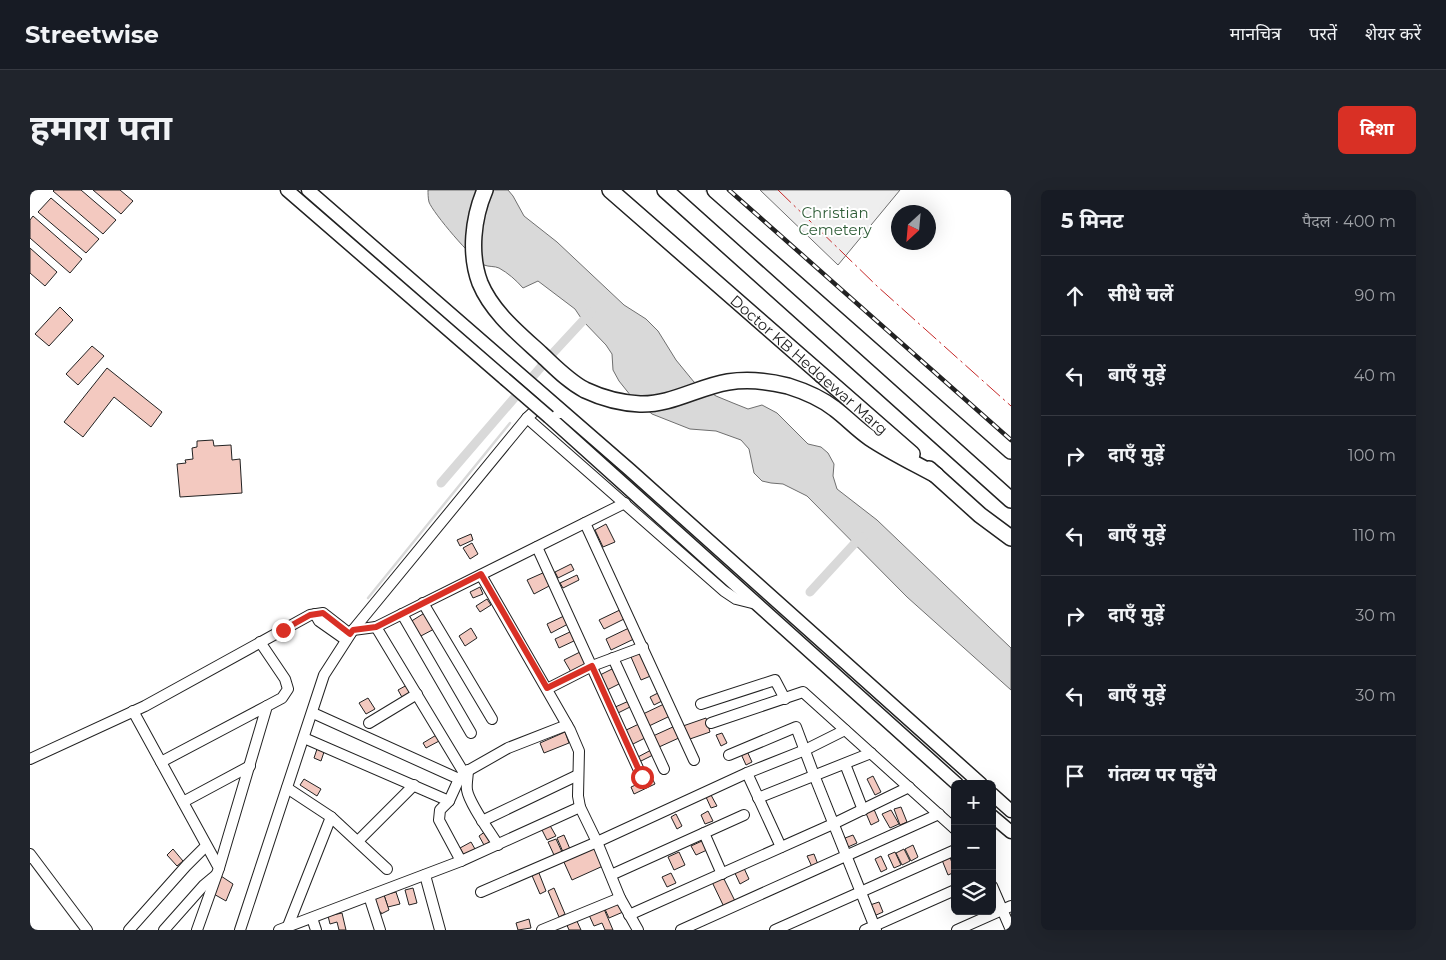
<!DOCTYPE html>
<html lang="hi">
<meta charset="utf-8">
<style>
body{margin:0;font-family:Montserrat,"Noto Sans Devanagari",sans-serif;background:#20242c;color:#f1f3f6}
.controls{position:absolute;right:15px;bottom:15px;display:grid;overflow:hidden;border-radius:8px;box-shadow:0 5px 20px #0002}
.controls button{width:45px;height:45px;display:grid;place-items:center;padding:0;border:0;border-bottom:1px solid #363941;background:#171b24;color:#f1f3f6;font:25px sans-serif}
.compass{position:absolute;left:861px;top:15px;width:45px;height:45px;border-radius:50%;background:#171b24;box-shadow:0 5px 20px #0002;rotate:206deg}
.stop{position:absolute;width:15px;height:15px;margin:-11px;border:4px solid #d93025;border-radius:50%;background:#fff}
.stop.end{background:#d93025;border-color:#fff;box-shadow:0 1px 5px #0008}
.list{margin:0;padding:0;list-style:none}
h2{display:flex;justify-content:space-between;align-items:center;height:65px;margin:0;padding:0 20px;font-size:21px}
h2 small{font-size:16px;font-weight:400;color:#9ea1a6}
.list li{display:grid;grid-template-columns:32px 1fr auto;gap:15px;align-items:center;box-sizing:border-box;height:80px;padding:0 20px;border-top:1px solid #363941}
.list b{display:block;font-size:19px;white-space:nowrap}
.list em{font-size:16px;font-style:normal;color:#9ea1a6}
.icon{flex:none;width:28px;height:28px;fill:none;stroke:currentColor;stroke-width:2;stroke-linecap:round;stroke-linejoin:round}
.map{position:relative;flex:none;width:981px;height:740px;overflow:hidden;border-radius:8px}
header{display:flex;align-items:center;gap:30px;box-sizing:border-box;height:70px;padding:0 25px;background:#171b24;border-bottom:1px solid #363941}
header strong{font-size:24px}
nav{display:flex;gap:28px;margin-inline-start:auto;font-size:18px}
.intro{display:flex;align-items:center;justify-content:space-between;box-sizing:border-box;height:120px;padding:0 30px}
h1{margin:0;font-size:35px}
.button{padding:12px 22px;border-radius:8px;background:#d93025;color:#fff;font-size:18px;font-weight:700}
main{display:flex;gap:30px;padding:0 30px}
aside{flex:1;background:#171b24;border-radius:8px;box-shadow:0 5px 20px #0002}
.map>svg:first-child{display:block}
.green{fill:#eee;stroke:#6f6f6f}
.water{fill:#d9d9d9;stroke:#6f6f6f}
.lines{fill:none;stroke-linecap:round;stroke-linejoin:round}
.stream{stroke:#d9d9d9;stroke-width:2.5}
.canal{stroke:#d9d9d9;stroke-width:9}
.building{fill:#f3c9c0;stroke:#222}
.minor-casing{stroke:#222;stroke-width:12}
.major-casing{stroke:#222;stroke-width:15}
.highway-casing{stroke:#222;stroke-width:18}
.minor{stroke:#fff;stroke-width:10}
.major{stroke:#fff;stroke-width:12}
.highway{stroke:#fff;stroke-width:15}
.rail-casing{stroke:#222;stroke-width:4.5}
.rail{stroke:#fff;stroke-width:2.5;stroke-dasharray:8;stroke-linecap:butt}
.major-bridge-casing{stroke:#222;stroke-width:15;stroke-linecap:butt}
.major-bridge{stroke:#fff;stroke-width:12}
.power{stroke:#c62828;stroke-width:1;stroke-dasharray:18 4 2.5 4;stroke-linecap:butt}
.route{stroke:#d93025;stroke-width:6}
.labels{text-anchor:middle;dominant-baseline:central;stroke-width:4;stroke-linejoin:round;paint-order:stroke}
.park-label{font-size:15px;fill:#2f5e38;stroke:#fff}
.street-label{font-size:15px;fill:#222;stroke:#fff}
</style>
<header>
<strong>Streetwise</strong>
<nav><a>मानचित्र</a><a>परतें</a><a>शेयर करें</a></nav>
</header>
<div class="intro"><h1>हमारा पता</h1><a class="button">दिशा</a></div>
<main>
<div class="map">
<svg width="981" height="740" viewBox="0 0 981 740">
<rect width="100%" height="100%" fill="#fff"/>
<!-- green -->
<polygon class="green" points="730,0 870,0 808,75"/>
<!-- water -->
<path class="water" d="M398,0H478L483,6L494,26L527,52L594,115L616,129L628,141L646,170L664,192L686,206L703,213L718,219L732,215L747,223L778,254L791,257L798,263L804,274L803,286L807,299L847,330L981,458V500L877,407L777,306L753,294L741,293L732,291L724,283L719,259L711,250L686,241L660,239L622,224L601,206L589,191L583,180L582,164L576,155L553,131L545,119L508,91L493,98C486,90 478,83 469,78C465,76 459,77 454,75C443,70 403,23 399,12C398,8 398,3 398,0Z"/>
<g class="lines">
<!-- stream -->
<g class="stream">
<polyline points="676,1 677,0"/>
<polyline points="338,408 480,233"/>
</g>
<!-- canal -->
<g class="canal">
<polyline points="411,293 523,163 561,122"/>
<polyline points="780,402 825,353 833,347"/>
</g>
</g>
<!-- building -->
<g class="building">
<polygon points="24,0 51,0 86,30 73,44 23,1"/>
<polygon points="63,0 90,0 103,11 91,24"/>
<polygon points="21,8 69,49 56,63 8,22"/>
<polygon points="3,26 52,69 40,83 0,48 0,30"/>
<polygon points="0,58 27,82 15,96 0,83"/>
<polygon points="30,117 43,130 19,156 5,144"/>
<polygon points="62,156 74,166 48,195 36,184"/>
<polygon points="77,178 132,222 121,237 84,207 53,247 34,232"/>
<polygon points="183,250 184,256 201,255 202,270 210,269 212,303 150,307 147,274 156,273 155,270 163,269 162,258 167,257 167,251"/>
<polygon points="576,334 585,352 573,357 565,340"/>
<polygon points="441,344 443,350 430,356 427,350"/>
<polygon points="442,353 448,364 440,369 433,358"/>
<polygon points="541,374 544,380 528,388 525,382"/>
<polygon points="515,382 521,395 504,404 497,390"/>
<polygon points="547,385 549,390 533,398 530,393"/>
<polygon points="450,397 453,404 443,408 440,402"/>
<polygon points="457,409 461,415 450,422 446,416"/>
<polygon points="594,418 598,427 574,439 569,430"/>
<polygon points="396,422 406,438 389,447 380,432"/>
<polygon points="534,426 538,434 521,443 517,434"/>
<polygon points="601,437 606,448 581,460 576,449"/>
<polygon points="441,438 447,448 435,456 429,446"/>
<polygon points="542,441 546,450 529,458 525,449"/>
<polygon points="552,461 558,474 541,482 534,470"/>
<polygon points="612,462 623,485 611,490 601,467"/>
<polygon points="586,477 593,492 575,501 568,486"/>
<polygon points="377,495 382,504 373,509 368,500"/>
<polygon points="628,503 632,511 624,515 620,507"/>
<polygon points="338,508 345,519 336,524 329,513"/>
<polygon points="601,510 604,515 586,524 583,518"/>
<polygon points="634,514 640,526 619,536 613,524"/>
<polygon points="676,528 680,542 657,550 653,536"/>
<polygon points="611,533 617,547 599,556 592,542"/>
<polygon points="645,536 651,547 629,557 623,546"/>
<polygon points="535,542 539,553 514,563 510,553"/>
<polygon points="692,543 697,553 691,556 686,545"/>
<polygon points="408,544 411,550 396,558 393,553"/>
<polygon points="287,559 294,562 291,571 284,568"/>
<polygon points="623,559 625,564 609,572 606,568"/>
<polygon points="717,561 722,572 716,575 711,564"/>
<polygon points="843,586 851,602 845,605 837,589"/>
<polygon points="622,588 625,594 604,604 601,597"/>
<polygon points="274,589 291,599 287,606 270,595"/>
<polygon points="681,605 687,616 681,618 676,607"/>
<polygon points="843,617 849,631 841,635 835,621"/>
<polygon points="871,617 877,632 870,635 864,619"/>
<polygon points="861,620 869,634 860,638 852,624"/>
<polygon points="678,621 683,631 675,634 671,625"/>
<polygon points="646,624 652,636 647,639 641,627"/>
<polygon points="518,632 526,646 517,650 510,636"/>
<polygon points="456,641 462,651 454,655 449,646"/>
<polygon points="534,645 540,659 533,662 527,648"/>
<polygon points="823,645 827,653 818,657 815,648"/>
<polygon points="526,649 532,662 524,665 518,652"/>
<polygon points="672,651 677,660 666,665 661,656"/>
<polygon points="441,652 445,659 434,665 430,658"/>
<polygon points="883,655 888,667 881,671 875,659"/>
<polygon points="564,656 573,676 542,690 533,670"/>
<polygon points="143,659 153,671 147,676 137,665"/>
<polygon points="874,659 880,671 872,675 866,663"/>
<polygon points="649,662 655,675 644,680 638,667"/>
<polygon points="865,662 871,675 864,678 858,665"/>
<polygon points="784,664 789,677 783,679 777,666"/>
<polygon points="851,666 857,679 851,682 845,669"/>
<polygon points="920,667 925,682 918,685 912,670"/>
<polygon points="713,676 719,689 710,694 704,681"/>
<polygon points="507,678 516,701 510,704 500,681"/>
<polygon points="641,683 646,693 637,697 632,687"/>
<polygon points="191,686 203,694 196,711 182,703"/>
<polygon points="693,687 706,713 695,719 682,692"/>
<polygon points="383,698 387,713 379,715 375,700"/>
<polygon points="524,698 535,724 529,727 518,701"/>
<polygon points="366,702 370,714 358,717 354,705"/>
<polygon points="354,705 359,720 351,724 351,722 347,723 343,709"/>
<polygon points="588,711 593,722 579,728 574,717"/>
<polygon points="849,712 853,722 844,726 840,715"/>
<polygon points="574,719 583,740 575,740 572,733 564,736 559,725"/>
<polygon points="312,723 316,740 309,740 307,732 300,734 298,726"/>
<polygon points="499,729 501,738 488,740 486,733"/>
<polygon points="546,729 551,740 539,740 536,733"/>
</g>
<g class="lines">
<!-- minor casing -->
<g class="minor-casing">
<g id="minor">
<polyline points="497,228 694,401 706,409 726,414"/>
<polyline points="555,333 664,570"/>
<polyline points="507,357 612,587"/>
<polyline points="451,385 540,540 549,561 548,606 550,617 567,652 590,708 608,740"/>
<polyline points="393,413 462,529"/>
<polyline points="285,424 289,431 316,450"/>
<polyline points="372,424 441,543"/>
<polyline points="346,437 434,583"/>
<polyline points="323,440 346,437 595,313"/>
<polyline points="583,468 634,579"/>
<polyline points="517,499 562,476 613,457"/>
<polyline points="671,514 745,490 755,509"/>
<polyline points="103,521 189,678 167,740"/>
<polyline points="283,523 429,589"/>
<polyline points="339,533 387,504"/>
<polyline points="681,533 773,502 925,639"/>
<polyline points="274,548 419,611"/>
<polyline points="699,565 766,537 784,585 846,740"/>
<polyline points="0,569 115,516 280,425 293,423 320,444"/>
<polyline points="131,572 237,516"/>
<polyline points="815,574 833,620"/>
<path d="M438,580C438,586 436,594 437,600C439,613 460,642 468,655"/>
<polyline points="717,583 751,657"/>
<polyline points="257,598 301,627 357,679"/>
<polyline points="728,608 841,563"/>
<polyline points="153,612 220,576"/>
<polyline points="452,631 548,585"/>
<polyline points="674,643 692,684"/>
<polyline points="328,651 384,595"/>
<polyline points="0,664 57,740"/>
<polyline points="431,671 409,630 410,620 419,611 429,589 434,583 478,558 537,535"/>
<polyline points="189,678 237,516 252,508 258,499 255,489 230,452"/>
<polyline points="395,685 410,740"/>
<polyline points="581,685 714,625"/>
<polyline points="962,696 981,740"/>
<polyline points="451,702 567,652 717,583 775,560 815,540"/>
<polyline points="339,706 350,740"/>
<polyline points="599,725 803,634 879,597"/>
<polyline points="282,728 286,740"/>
<polyline points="258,736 301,627"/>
<polyline points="99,740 156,676 176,656"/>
<polyline points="134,740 174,695 186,685"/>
<polyline points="210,740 294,485 323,440 497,228 511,215 515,215 530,223"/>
<polyline points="249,740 431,671 550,617"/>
<polyline points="512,740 590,708"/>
<polyline points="651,740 909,624"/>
<polyline points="745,740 925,660"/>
<polyline points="835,740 925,700"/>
<polyline points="927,740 981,716"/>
</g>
</g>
<!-- major casing -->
<g class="major-casing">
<g id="major">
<polyline points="257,0 475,189"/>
<polyline points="278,0 600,280 951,594"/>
<polyline points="519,227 927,594"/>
<polyline points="962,604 981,621"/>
<polyline points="962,626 981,642"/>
</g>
</g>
<!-- highway casing -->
<g class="highway-casing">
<g id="highway">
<path d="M455,0C443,28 439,64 450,93C462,122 488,143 511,164C525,177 538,191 555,200C572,208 591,213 610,214C641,215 668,197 698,192C718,189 738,191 758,196C774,201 791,208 805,219C817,228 827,239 840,248C861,262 884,273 906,285"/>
<path id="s1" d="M580,0L882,264"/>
<polyline points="635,0 981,310"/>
<polyline points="685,0 981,261"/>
<polyline points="899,279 950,325 981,348"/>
</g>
</g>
<!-- minor -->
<use href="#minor" class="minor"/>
<!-- major -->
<use href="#major" class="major"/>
<!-- highway -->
<use href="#highway" class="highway"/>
<!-- rail casing -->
<g class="rail-casing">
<polyline id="rail" points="699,0 981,250"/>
</g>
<!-- rail -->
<use href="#rail" class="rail"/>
<!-- major-bridge casing -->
<g class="major-bridge-casing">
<polyline id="major-bridge" points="475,189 519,227"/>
</g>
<!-- major-bridge -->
<use href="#major-bridge" class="major-bridge"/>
<!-- power -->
<polyline class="power" points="748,0 848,97 981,216"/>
</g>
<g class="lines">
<!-- route -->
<polyline class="route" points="253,440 280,425 293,423 320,444 323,440 346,437 451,384 517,498 562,476 612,587"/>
</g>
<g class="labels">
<!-- park labels -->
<g class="park-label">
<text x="805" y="22">Christian<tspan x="805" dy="17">Cemetery</tspan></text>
</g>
<!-- street labels -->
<g class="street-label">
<text stroke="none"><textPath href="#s1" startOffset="265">Doctor KB Hedgewar Marg</textPath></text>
</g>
</g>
</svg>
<div class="controls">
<button>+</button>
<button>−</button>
<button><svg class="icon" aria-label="layers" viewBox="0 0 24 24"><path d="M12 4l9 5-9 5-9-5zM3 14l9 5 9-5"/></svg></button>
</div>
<svg class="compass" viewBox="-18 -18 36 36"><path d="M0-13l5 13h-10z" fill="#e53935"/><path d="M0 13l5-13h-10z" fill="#9ea1a6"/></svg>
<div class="stop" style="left:612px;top:587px"></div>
<div class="stop end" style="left:253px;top:440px"></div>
</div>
<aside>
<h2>5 मिनट<small>पैदल · 400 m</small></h2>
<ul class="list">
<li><svg class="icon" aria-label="ahead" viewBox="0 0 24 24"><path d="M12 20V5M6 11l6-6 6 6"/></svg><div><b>सीधे चलें</b></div><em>90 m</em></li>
<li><svg class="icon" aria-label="left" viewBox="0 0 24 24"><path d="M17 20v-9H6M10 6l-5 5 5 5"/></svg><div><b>बाएँ मुड़ें</b></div><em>40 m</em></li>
<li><svg class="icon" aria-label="right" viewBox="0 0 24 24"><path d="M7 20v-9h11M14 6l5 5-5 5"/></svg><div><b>दाएँ मुड़ें</b></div><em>100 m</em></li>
<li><svg class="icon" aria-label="left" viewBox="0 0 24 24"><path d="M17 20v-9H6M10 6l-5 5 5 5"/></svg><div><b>बाएँ मुड़ें</b></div><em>110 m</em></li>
<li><svg class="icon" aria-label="right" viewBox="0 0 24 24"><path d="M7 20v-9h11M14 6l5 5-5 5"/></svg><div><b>दाएँ मुड़ें</b></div><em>30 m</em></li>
<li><svg class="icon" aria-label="left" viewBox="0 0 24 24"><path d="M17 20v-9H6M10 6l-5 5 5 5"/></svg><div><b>बाएँ मुड़ें</b></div><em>30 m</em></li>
<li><svg class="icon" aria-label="arrive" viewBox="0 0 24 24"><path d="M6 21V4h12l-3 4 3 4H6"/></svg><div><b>गंतव्य पर पहुँचे</b></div></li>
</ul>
</aside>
</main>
